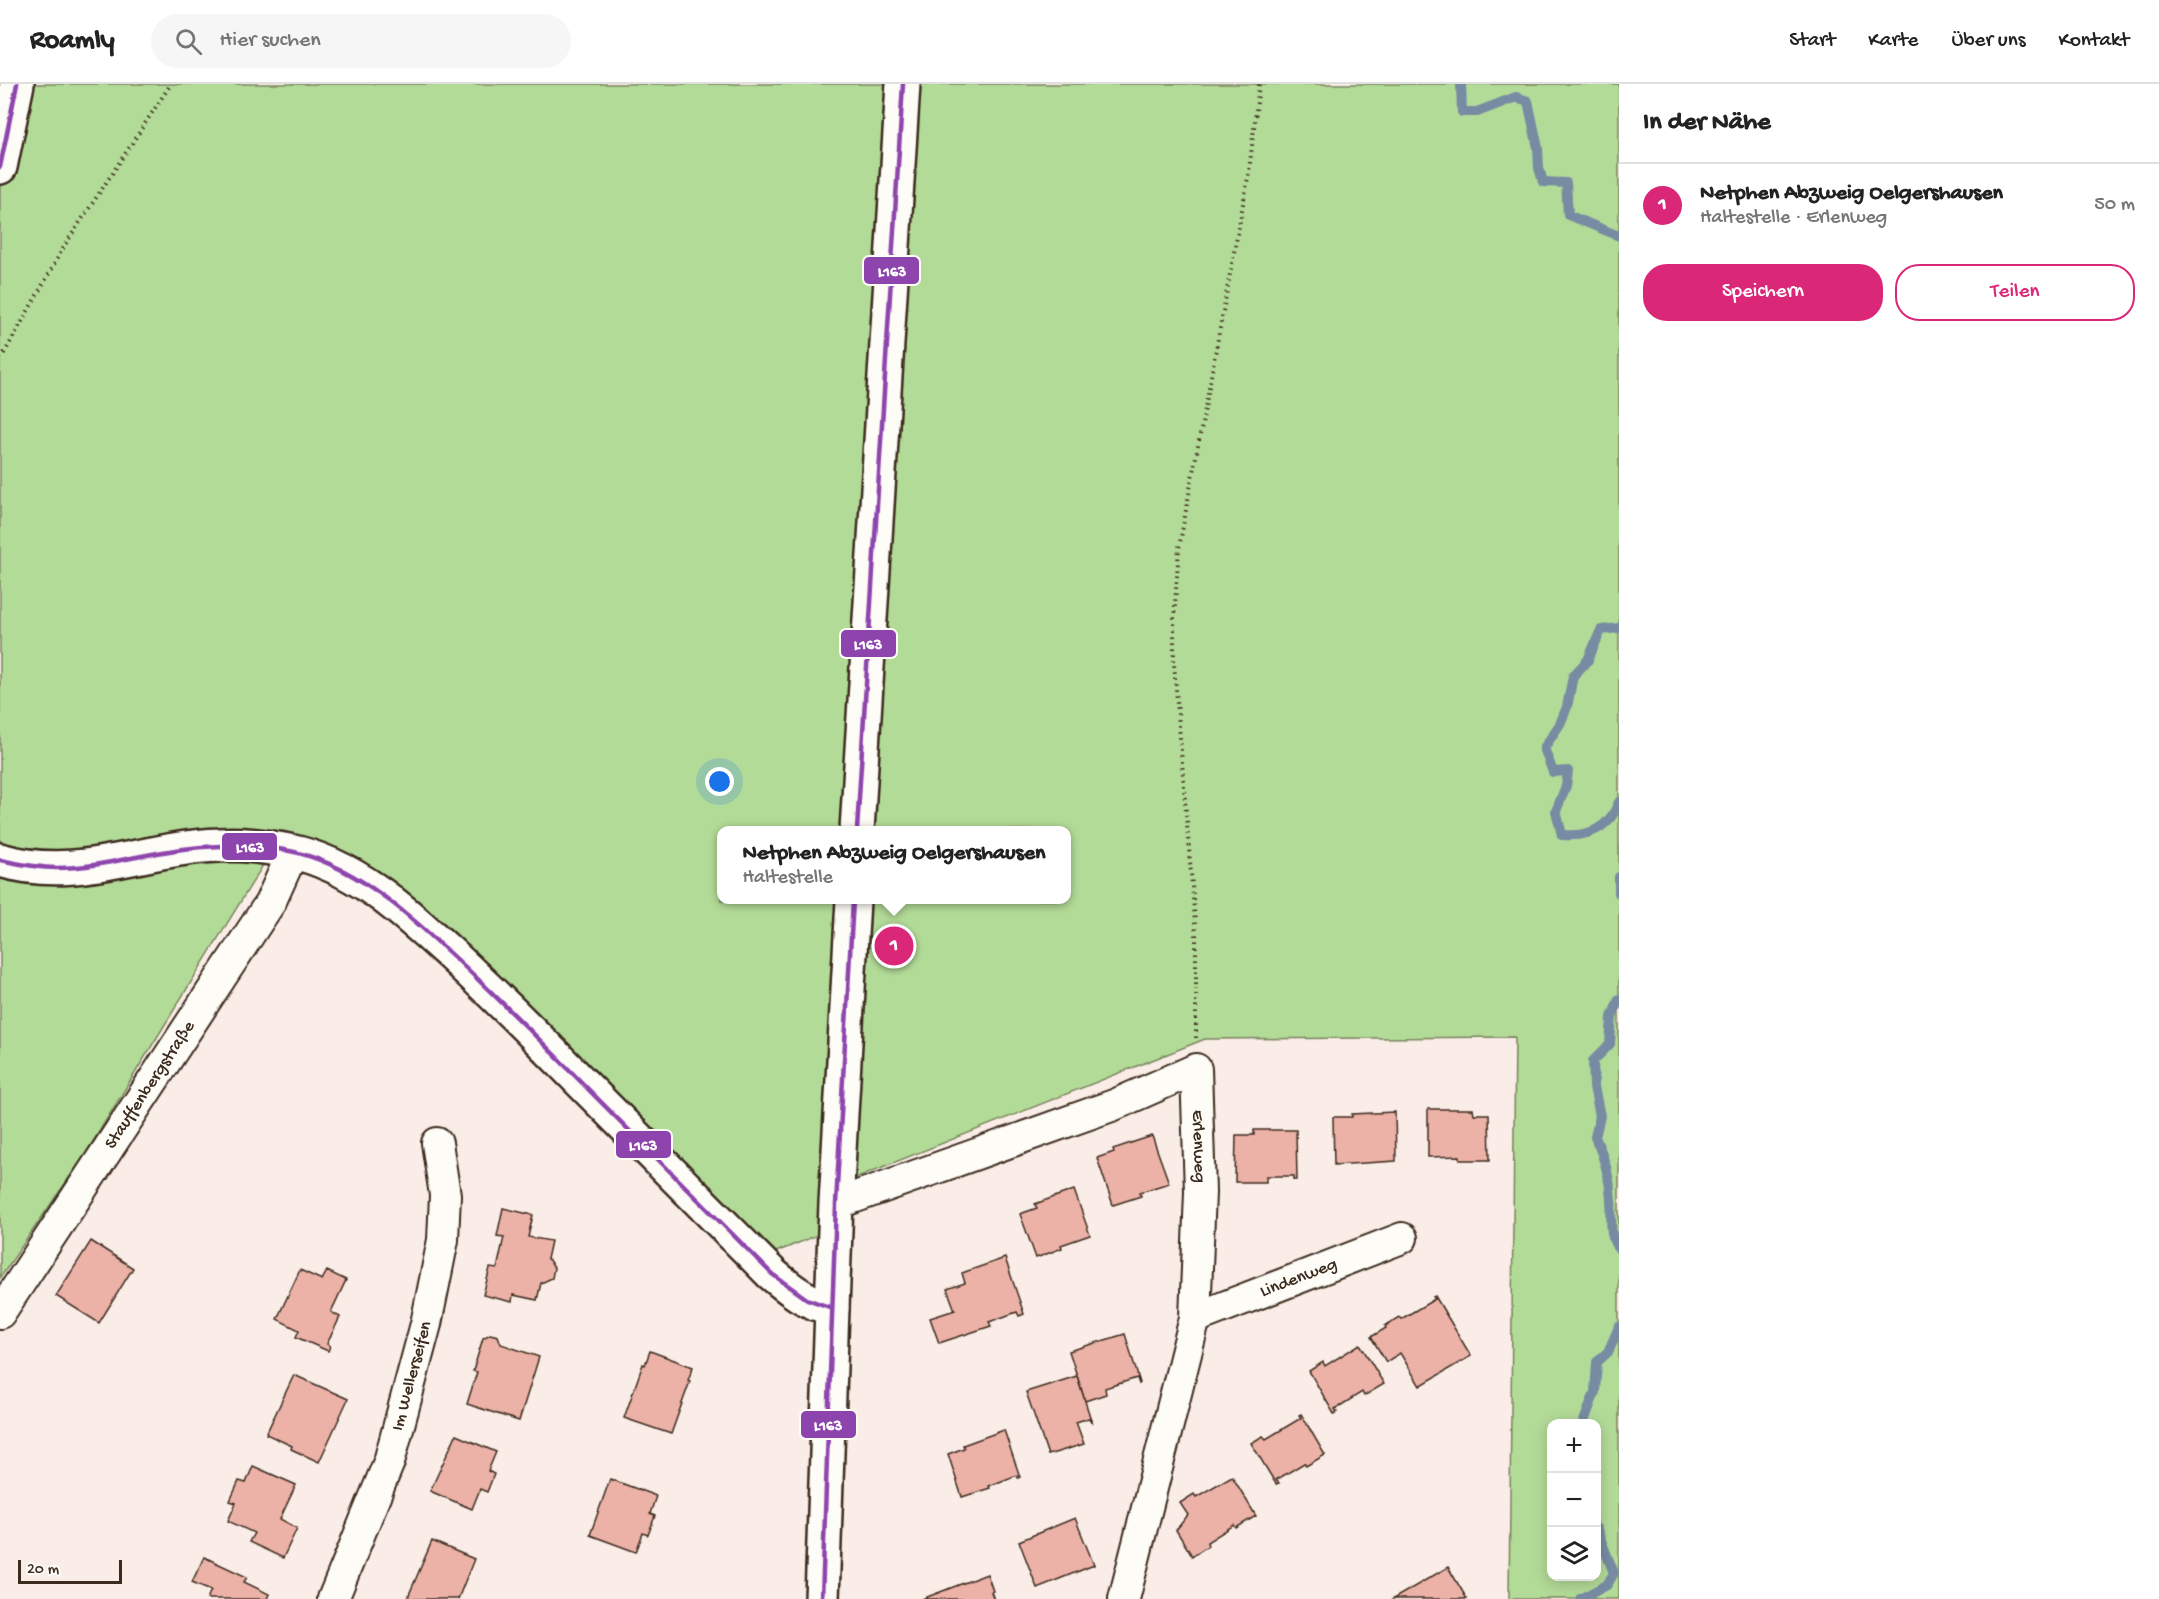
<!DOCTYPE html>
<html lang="de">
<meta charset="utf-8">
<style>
body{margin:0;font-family:"Gochi Hand",sans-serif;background:#f6f6f6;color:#222}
.controls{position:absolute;right:18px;bottom:18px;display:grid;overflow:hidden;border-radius:12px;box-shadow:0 3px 15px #0003}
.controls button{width:54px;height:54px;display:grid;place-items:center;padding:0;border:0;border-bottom:2px solid #e0e0e0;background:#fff;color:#222;font:30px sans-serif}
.scale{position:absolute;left:18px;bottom:15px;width:104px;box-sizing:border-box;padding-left:6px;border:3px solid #3b2a1e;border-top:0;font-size:16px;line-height:21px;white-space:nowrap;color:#3b2a1e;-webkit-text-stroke:4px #fdfcf7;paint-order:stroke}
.you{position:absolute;left:720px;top:698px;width:21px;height:21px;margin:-15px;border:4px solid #fff;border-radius:50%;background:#1a73e8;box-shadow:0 0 0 9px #1a73e833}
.badge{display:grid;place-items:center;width:39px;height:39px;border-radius:50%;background:#db2777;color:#fff;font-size:20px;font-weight:700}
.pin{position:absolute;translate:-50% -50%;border:3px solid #fff;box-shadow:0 2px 6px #0006}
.popup{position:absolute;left:717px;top:742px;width:354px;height:78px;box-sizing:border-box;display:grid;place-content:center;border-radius:12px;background:#fff;filter:drop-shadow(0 2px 4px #0005);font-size:20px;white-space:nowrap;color:#767676}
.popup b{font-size:22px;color:#222}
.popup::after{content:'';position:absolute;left:50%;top:100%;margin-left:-12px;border:12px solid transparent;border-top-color:#fff}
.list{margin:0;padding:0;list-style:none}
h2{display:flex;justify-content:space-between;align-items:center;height:78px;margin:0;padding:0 24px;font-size:26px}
h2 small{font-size:20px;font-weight:400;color:#767676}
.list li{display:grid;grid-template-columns:39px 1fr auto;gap:18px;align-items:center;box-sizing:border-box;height:84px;padding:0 24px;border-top:2px solid #e0e0e0}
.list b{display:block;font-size:22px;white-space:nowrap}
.list p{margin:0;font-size:20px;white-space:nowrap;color:#767676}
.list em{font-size:20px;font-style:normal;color:#767676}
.actions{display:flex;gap:12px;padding:18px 24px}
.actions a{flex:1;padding:14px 0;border:2px solid #db2777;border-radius:24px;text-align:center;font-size:21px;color:#db2777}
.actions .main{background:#db2777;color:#fff}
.icon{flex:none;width:33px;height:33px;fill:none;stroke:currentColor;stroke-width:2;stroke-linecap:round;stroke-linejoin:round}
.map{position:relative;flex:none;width:1619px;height:1515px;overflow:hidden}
header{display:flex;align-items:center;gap:36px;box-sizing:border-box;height:84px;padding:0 30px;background:#fff;border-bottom:2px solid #e0e0e0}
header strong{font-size:28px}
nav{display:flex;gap:33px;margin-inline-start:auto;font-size:21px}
.search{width:420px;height:54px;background:#f6f6f6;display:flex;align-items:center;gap:15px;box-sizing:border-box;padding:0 21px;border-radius:33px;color:#767676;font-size:22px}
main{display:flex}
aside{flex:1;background:#fff}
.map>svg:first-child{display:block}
.green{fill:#b3db98;stroke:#77825b;stroke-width:1.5;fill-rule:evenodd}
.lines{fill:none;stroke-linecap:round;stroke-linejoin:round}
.stream{stroke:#778ca3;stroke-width:10}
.building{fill:#ecb2a8;stroke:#3b2a1e;stroke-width:1.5}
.minor-casing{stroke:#3b2a1e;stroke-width:34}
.tertiary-casing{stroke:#3b2a1e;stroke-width:38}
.secondary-casing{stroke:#3b2a1e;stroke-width:38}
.path{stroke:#3b2a1e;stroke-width:4;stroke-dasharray:1.5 4.5;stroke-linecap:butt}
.minor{stroke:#fdfcf7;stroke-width:30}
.tertiary{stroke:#fdfcf7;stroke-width:33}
.secondary{stroke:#fdfcf7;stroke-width:33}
.bus-1-casing{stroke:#fdfcf7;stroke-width:9}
.bus-1{stroke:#8e44ad;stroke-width:4.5}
.labels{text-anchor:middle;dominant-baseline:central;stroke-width:4.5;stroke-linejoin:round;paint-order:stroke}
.street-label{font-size:18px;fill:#3b2a1e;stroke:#fdfcf7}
.line-badge{stroke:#fdfcf7;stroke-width:2}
.badge-label{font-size:16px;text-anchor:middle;font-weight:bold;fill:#fff}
</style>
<header>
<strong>Roamly</strong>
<div class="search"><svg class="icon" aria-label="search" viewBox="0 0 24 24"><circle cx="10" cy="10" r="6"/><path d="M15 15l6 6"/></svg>Hier suchen</div>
<nav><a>Start</a><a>Karte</a><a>Über uns</a><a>Kontakt</a></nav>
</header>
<main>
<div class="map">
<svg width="1619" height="1515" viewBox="0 0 1619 1515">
<rect width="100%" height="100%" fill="#faede7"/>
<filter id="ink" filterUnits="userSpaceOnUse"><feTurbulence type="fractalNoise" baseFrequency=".0167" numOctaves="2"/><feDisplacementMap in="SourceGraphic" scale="12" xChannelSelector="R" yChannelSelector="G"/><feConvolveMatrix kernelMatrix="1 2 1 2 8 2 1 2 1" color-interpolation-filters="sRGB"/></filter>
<g filter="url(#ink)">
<!-- green -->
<path class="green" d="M0,0H1619V1515H1509L1515,953L1205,955L822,1107L818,1151L776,1168L496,899L336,771L284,747L84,1072L0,1194ZM722,746H1066V816H722ZM1552,1340H1596V1492H1552Z"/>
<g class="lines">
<!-- stream -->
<g class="stream">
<polyline points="1461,0 1462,28 1477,28 1516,13 1528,17 1538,64 1539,84 1543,98 1566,99 1568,131 1619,152"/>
<path d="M1619,544L1601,546L1588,576L1573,592L1567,623L1560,640L1544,664L1553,688L1568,687L1566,702L1556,727L1562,751C1589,753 1609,745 1619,718"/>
<polyline points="1619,793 1619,809"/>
<path d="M1619,915L1612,933L1610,960L1593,977L1594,1003L1600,1032L1595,1053C1604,1072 1610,1094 1611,1116C1613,1134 1607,1150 1619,1165"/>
<polyline points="1583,1340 1595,1308 1597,1278 1608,1268 1619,1243"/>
<polyline points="1580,1515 1607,1501 1614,1489 1596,1444"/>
</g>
</g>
<!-- building -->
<g class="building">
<polygon points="1428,1025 1473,1025 1474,1030 1489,1030 1490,1076 1460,1076 1460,1072 1428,1073"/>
<polygon points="1395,1028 1396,1077 1334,1081 1333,1033 1352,1033 1352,1030"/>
<polygon points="1254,1046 1296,1046 1297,1096 1294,1096 1294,1092 1266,1092 1266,1098 1235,1098 1236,1051 1254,1051"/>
<polygon points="1152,1052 1169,1099 1140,1108 1141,1112 1113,1121 1097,1074 1114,1068 1113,1065"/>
<polygon points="1074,1106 1090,1151 1061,1161 1062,1164 1036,1174 1020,1130 1037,1124 1035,1120"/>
<polygon points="503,1124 533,1131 528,1153 551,1157 547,1175 549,1176 554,1184 552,1194 541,1199 537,1216 513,1211 512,1218 483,1211 490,1184 497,1185 504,1153 497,1152"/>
<polygon points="91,1157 133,1184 99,1239 56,1212"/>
<polygon points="1005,1174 1024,1230 1019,1232 1017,1228 989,1238 991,1242 939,1259 930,1234 955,1226 947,1205 965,1199 962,1189"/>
<polygon points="300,1186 322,1196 327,1187 346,1196 331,1228 340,1233 327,1260 330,1262 328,1267 296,1253 299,1246 277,1235"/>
<polygon points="1435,1212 1471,1272 1420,1302 1400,1269 1386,1278 1371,1253 1386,1244 1385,1242 1399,1233 1401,1235 1435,1215 1433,1213"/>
<polygon points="490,1250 498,1252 501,1260 539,1273 519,1337 467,1320 477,1288 473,1287 483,1254"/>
<polygon points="1125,1250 1140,1299 1139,1300 1137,1294 1105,1304 1106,1310 1085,1317 1069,1267"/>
<polygon points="1360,1260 1384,1300 1364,1312 1362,1308 1335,1325 1337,1328 1334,1330 1309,1287 1323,1278 1325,1282"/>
<polygon points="650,1267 693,1283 688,1296 690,1297 671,1350 624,1334 643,1280 645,1281"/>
<polygon points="294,1291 348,1315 319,1378 291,1365 292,1362 266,1350"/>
<polygon points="1077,1292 1092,1339 1089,1334 1076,1338 1084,1360 1048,1371 1026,1308"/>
<polygon points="1301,1330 1325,1371 1306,1382 1304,1379 1276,1396 1279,1399 1276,1400 1251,1359 1263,1352 1266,1355 1301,1334 1299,1331"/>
<polygon points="1004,1346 1020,1393 1018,1394 1017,1391 989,1402 990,1404 962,1413 948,1370 964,1364 963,1361"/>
<polygon points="456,1351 496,1368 488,1387 494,1390 487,1408 480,1405 472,1425 430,1407"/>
<polygon points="253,1382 296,1401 280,1435 297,1444 283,1474 249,1458 254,1449 228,1437 236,1419 230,1417 239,1397 246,1399"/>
<polygon points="1232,1392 1256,1432 1236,1444 1234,1441 1207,1458 1208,1462 1192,1472 1176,1446 1188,1431 1180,1419 1194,1410 1196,1413"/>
<polygon points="610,1395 656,1412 650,1430 655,1432 648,1451 643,1449 636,1468 590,1451"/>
<polygon points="1075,1434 1094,1481 1037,1504 1019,1457"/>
<polygon points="432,1457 474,1475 458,1515 412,1515 408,1513"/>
<polygon points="204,1473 247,1493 244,1498 269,1510 267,1515 207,1515 211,1506 192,1498"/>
<polygon points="1448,1483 1467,1515 1393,1515"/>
<polygon points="987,1490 993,1507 991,1508 994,1515 922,1515"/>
</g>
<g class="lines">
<!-- minor casing -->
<g class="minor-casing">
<g id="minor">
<path id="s1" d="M836,1120L1114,1021L1196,985L1200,1108L1195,1234L1124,1515"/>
<path id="s2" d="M0,1229L270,819L293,768"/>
<path id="s3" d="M1195,1234L1402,1154"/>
<path id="s4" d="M333,1515L389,1378L426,1240L443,1156L445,1111L437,1059"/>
</g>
</g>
<!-- tertiary casing -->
<g class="tertiary-casing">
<g id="tertiary">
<polyline points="857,746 903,0"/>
<polyline points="832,1224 836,1120 853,816"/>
</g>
</g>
<!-- secondary casing -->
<g class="secondary-casing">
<g id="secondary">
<polyline points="0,83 17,0"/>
<path d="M0,776C77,799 142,764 219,761C243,759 266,763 289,767C356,781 406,829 454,873C498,914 540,956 582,999C645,1063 709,1126 772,1190C791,1206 807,1219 832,1224L822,1515"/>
</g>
</g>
<!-- path -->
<g class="path">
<polyline points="0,274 5,268 65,161 171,0"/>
<polyline points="1196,954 1196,851 1174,580 1174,535 1179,464 1249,88 1259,0"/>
</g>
<!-- minor -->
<use href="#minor" class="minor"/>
<!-- tertiary -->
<use href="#tertiary" class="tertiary"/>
<!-- secondary -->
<use href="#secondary" class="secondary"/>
<!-- bus-1 casing -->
<g class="bus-1-casing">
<g id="bus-1">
<polyline points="0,83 17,0"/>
<polyline points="857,746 903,0"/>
<path d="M0,776C19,780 37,784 56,784C92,784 128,774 163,768C204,761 244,759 285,766C357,779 413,835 465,883C507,923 548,964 589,1006C650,1067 711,1128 772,1190L807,1215L832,1224"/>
<polyline points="822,1515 836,1120 853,816"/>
</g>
</g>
<!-- bus-1 -->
<use href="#bus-1" class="bus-1"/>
</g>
</g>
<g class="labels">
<!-- street labels -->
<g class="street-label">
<text stroke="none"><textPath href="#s2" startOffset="273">Stauffenbergstraße</textPath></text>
<text stroke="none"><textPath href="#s1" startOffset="462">Erlenweg</textPath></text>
<text stroke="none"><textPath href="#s3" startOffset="111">Lindenweg</textPath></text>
<text stroke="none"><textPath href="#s4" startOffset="237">Im Wellerseifen</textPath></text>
</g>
</g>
<g class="line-badge">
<rect x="863" y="172" width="57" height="29" rx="6" fill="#8e44ad"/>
<rect x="840" y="545" width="57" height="29" rx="6" fill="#8e44ad"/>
<rect x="221" y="748" width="57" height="29" rx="6" fill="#8e44ad"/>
<rect x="615" y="1046" width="57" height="29" rx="6" fill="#8e44ad"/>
<rect x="800" y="1326" width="57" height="29" rx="6" fill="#8e44ad"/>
</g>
<g class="badge-label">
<text x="892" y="192">L163</text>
<text x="868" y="565">L163</text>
<text x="250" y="768">L163</text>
<text x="643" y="1066">L163</text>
<text x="828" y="1346">L163</text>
</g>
</svg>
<div class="controls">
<button>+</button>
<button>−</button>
<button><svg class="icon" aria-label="layers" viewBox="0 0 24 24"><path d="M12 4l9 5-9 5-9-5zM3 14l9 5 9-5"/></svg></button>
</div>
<div class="scale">20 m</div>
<div class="you"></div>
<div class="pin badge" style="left:894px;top:862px">1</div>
<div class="popup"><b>Netphen Abzweig Oelgershausen</b>Haltestelle</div>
</div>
<aside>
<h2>In der Nähe<small></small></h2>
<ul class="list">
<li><span class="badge">1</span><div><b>Netphen Abzweig Oelgershausen</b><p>Haltestelle · Erlenweg</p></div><em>50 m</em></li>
</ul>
<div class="actions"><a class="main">Speichern</a><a>Teilen</a></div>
</aside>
</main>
